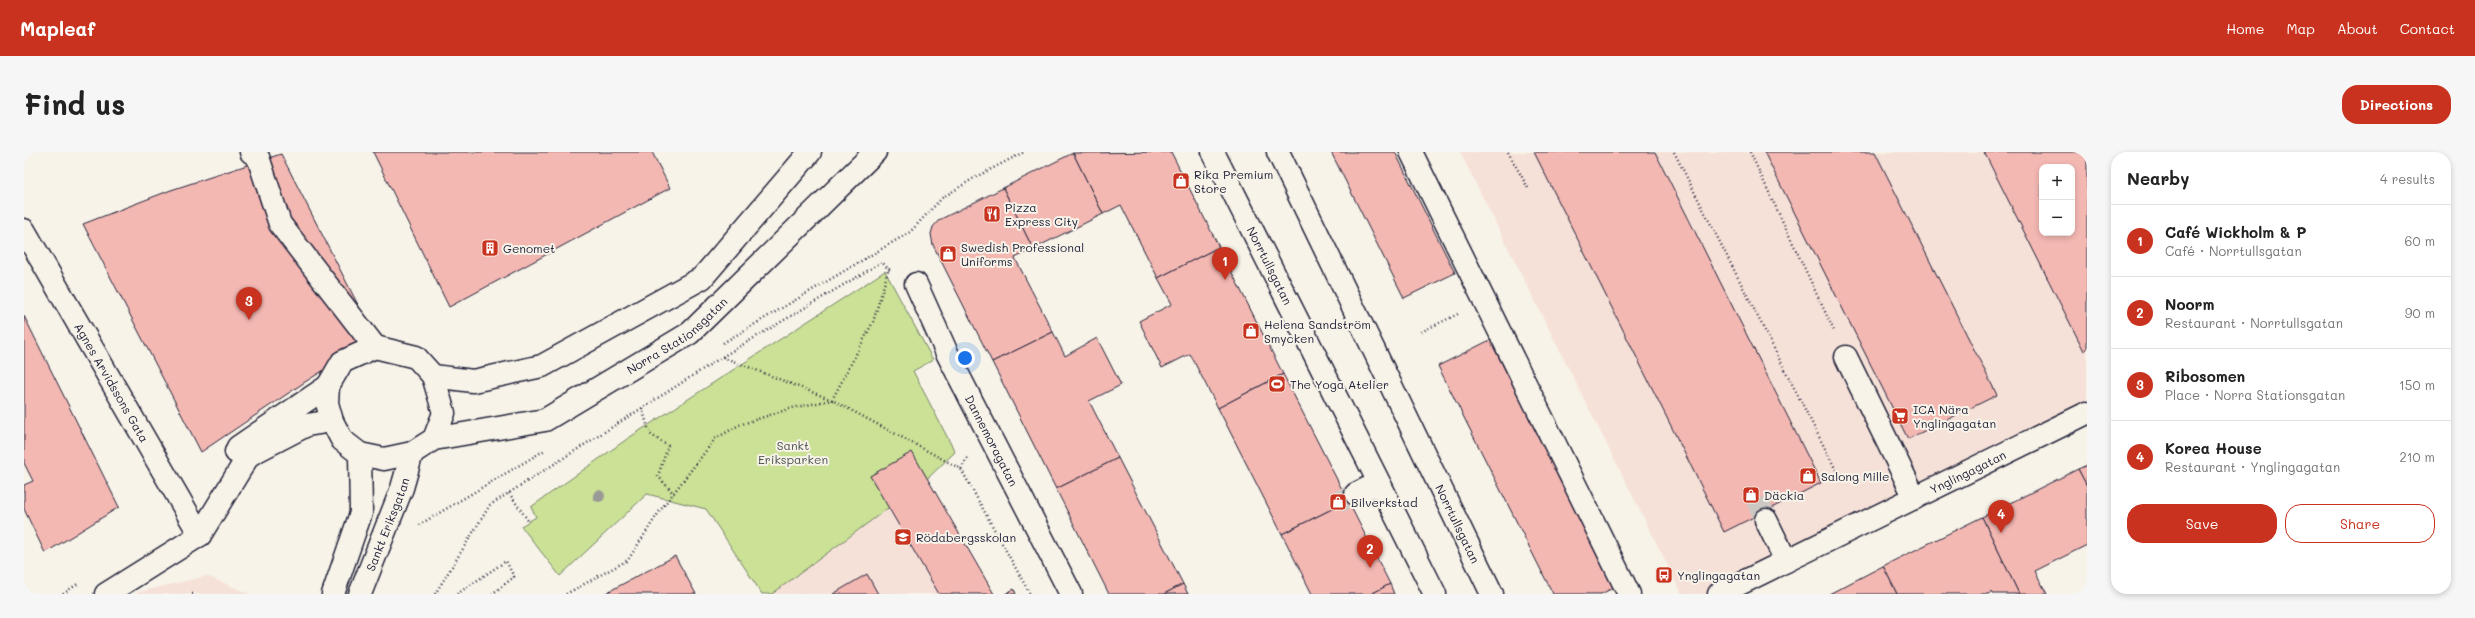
<!DOCTYPE html>
<meta charset="utf-8">
<style>
body{margin:0;font-family:Mali,sans-serif;background:#f6f6f6;color:#222}
.controls{position:absolute;right:12px;top:12px;display:grid;overflow:hidden;border-radius:8px;box-shadow:0 2px 6px #0003}
.controls button{width:36px;height:36px;display:grid;place-items:center;padding:0;border:0;border-bottom:1px solid #e0e0e0;background:#fff;color:#222;font:20px sans-serif}
.you{position:absolute;left:941px;top:206px;width:14px;height:14px;margin:-10px;border:3px solid #fff;border-radius:50%;background:#1a73e8;box-shadow:0 0 0 6px #1a73e833}
.badge{display:grid;place-items:center;width:26px;height:26px;border-radius:50%;background:#c8321e;color:#fff;font-size:13px;font-weight:700}
.pin{position:absolute;translate:-50% -33px;filter:drop-shadow(0 1px 2px #0008)}
.pin::after{content:'';position:absolute;top:21px;width:14px;height:12px;background:inherit;clip-path:polygon(0 0,100% 0,50% 100%)}
.list{margin:0;padding:0;list-style:none}
h2{display:flex;justify-content:space-between;align-items:center;height:52px;margin:0;padding:0 16px;font-size:17px}
h2 small{font-size:13px;font-weight:400;color:#767676}
.list li{display:grid;grid-template-columns:26px 1fr auto;gap:12px;align-items:center;box-sizing:border-box;height:72px;padding:0 16px;border-top:1px solid #e0e0e0}
.list b{display:block;font-size:15px;white-space:nowrap}
.list p{margin:0;font-size:13px;white-space:nowrap;color:#767676}
.list em{font-size:13px;font-style:normal;color:#767676}
.actions{display:flex;gap:8px;padding:12px 16px}
.actions a{flex:1;padding:9px 0;border:1px solid #c8321e;border-radius:16px;text-align:center;font-size:14px;color:#c8321e}
.actions .main{background:#c8321e;color:#fff}
.map{position:relative;flex:none;width:2063px;height:442px;overflow:hidden;border-radius:16px}
header{display:flex;align-items:center;gap:24px;box-sizing:border-box;height:56px;padding:0 20px;background:#c8321e;color:#fff}
header strong{font-size:19px}
nav{display:flex;gap:22px;margin-inline-start:auto;font-size:14px}
.intro{display:flex;align-items:center;justify-content:space-between;box-sizing:border-box;height:96px;padding:0 24px}
h1{margin:0;font-size:28px}
.button{padding:10px 18px;border-radius:16px;background:#c8321e;color:#fff;font-size:14px;font-weight:700}
main{display:flex;gap:24px;padding:0 24px}
aside{flex:1;background:#fff;border-radius:16px;box-shadow:0 2px 6px #0003}
.map>svg:first-child{display:block}
.built{fill:#f6e1d8;fill-rule:evenodd}
.green{fill:#cae196;stroke:#768268}
.building{fill:#f4b8b3;stroke:#22223b;fill-rule:evenodd}
.lines{fill:none;stroke-linecap:round;stroke-linejoin:round}
.minor-tunnel{stroke:#ccc9c5;stroke-width:22;stroke-dasharray:22 11;stroke-linecap:butt}
.minor-casing{stroke:#22223b;stroke-width:25}
.major-casing{stroke:#22223b;stroke-width:25}
.path{stroke:#22223b;stroke-width:2.5;stroke-dasharray:1 3;stroke-linecap:butt}
.minor{stroke:#f7f3e8;stroke-width:22}
.major{stroke:#f7f3e8;stroke-width:22}
.tree{fill:#999a96}
.labels{text-anchor:middle;dominant-baseline:central;stroke-width:4;stroke-linejoin:round;paint-order:stroke}
.poi-label{font-size:12px;fill:#22223b;stroke:#f7f3e8;text-anchor:start}
.street-label{font-size:12px;fill:#22223b;stroke:#f7f3e8}
.park-label{font-size:12px;fill:#4c5252;stroke:#f7f3e8}
</style>
<header>
<strong>Mapleaf</strong>
<nav><a>Home</a><a>Map</a><a>About</a><a>Contact</a></nav>
</header>
<div class="intro"><h1>Find us</h1><a class="button">Directions</a></div>
<main>
<div class="map">
<svg width="2063" height="442" viewBox="0 0 2063 442">
<rect width="100%" height="100%" fill="#f7f3e8"/>
<filter id="ink" filterUnits="userSpaceOnUse"><feTurbulence type="fractalNoise" baseFrequency=".025" numOctaves="2"/><feDisplacementMap in="SourceGraphic" scale="8" xChannelSelector="R" yChannelSelector="G"/><feConvolveMatrix kernelMatrix="1 2 1 2 8 2 1 2 1" color-interpolation-filters="sRGB"/></filter>
<g filter="url(#ink)">
<!-- built -->
<g class="built">
<path d="M1436,0H2063V260L1702,442H1658ZM2018,15H2048V81H2018Z"/>
<polygon points="902,328 964,442 748,442"/>
<polygon points="183,424 226,442 112,442 115,440"/>
</g>
<!-- green -->
<polygon class="green" points="861,119 909,208 889,219 931,300 902,328 748,442 738,442 682,357 623,342 536,424 497,374 512,365 507,355 603,287"/>
<!-- building -->
<g class="building">
<polygon points="349,0 628,0 646,36 425,155"/>
<polygon points="1147,0 1195,95 1134,126 1097,53 1079,62 1049,1"/>
<polygon points="1307,0 1371,0 1431,121 1380,146"/>
<polygon points="1510,0 1631,0 1797,331 1700,380"/>
<polygon points="1740,0 1851,0 1973,243 1884,287"/>
<path d="M1960,0H2063V197L2060,199ZM2018,15H2048V81H2018Z"/>
<polygon points="1049,1 1079,62 1009,97 979,36"/>
<polygon points="257,2 351,186 281,230 177,300 59,72 147,38"/>
<polygon points="979,36 1009,97 991,106 1029,180 968,210 909,93 907,82 909,75 915,68"/>
<polygon points="1195,95 1259,222 1194,256 1166,202 1138,216 1115,169 1148,152 1134,126"/>
<polygon points="0,164 95,355 21,401 0,357 0,333 9,329 0,311"/>
<polygon points="1029,180 1041,204 1073,186 1097,233 1065,249 1094,306 1032,337 968,210"/>
<polygon points="1466,188 1591,435 1577,442 1529,442 1414,214"/>
<polygon points="1259,222 1324,349 1258,382 1194,256"/>
<polygon points="888,300 970,442 915,442 846,324"/>
<polygon points="1094,306 1159,432 1140,442 1085,442 1032,337"/>
<polygon points="2063,313 2063,334 2054,317"/>
<polygon points="2054,317 2063,334 2063,393 2011,419 2023,442 1995,442 1958,365"/>
<polygon points="1324,349 1366,432 1347,442 1288,442 1258,382"/>
<polygon points="1958,365 1995,442 1969,442 1968,440 1964,442 1873,442 1859,414"/>
<polygon points="651,404 672,442 580,442"/>
<polygon points="1859,414 1873,442 1805,442"/>
<polygon points="843,422 854,442 809,442"/>
<polygon points="1159,432 1164,442 1140,442"/>
<polygon points="1366,432 1370,442 1347,442"/>
<polygon points="990,437 992,442 981,442"/>
</g>
<g class="lines">
<!-- minor-tunnel -->
<g class="minor-tunnel">
<polyline points="1733,348 1742,368"/>
<polyline points="1314,350 1332,342"/>
</g>
<!-- minor casing -->
<g class="minor-casing">
<g id="minor">
<polyline points="227,0 234,5 256,72 351,195"/>
<path id="s1" d="M1189,0L1411,442"/>
<path id="s2" d="M1254,0L1468,442"/>
<polyline points="1387,0 1605,442"/>
<path id="s3" d="M0,78L176,383"/>
<path id="s4" d="M892,132L923,201L1047,442"/>
<polyline points="1822,205 1891,346"/>
<polyline points="212,300 214,295 304,234"/>
<polyline points="1332,342 1354,331"/>
<polyline points="1742,368 1762,409"/>
<polyline points="82,442 176,383 225,303 283,273 308,269"/>
<path id="s5" d="M1695,442L2063,261"/>
</g>
</g>
<!-- major casing -->
<g class="major-casing">
<g id="major">
<polyline points="409,224 449,229 518,214 678,126 786,0"/>
<path id="s6" d="M410,287L420,261L409,224L392,205L351,195L318,210L304,234L303,251L308,269L318,288L336,302L360,307L388,301L410,287L521,268L666,181L851,0"/>
<polyline points="309,442 337,361 336,302"/>
<path id="s7" d="M336,442L378,336L388,301"/>
</g>
</g>
<!-- path -->
<g class="path">
<polyline points="1484,0 1504,36"/>
<polyline points="1650,0 1818,330"/>
<polyline points="1726,0 1811,181"/>
<polyline points="1397,180 1436,161"/>
<polyline points="699,191 886,80 918,46 950,26 1000,0"/>
<polyline points="699,205 808,248 937,317 1006,442"/>
<polyline points="618,256 626,282 644,294 634,324 650,342"/>
<polyline points="937,317 944,305"/>
<polyline points="485,341 505,370"/>
<polyline points="395,373 521,298"/>
<polyline points="39,442 55,431"/>
<polyline points="168,442 170,442"/>
<polyline points="411,442 466,353 698,205 858,110 867,120"/>
<polyline points="433,442 482,409 490,425 468,442"/>
<polyline points="542,442 604,408 635,360 691,287 715,273 768,256 808,248 849,170 865,116"/>
</g>
<!-- minor -->
<use href="#minor" class="minor"/>
<!-- major -->
<use href="#major" class="major"/>
</g>
<!-- trees -->
<circle class="tree" cx="575" cy="344" r="6"/>
</g>
<!-- icons -->
<defs>
<g id="shop-square" transform="scale(0.9)"><rect x="-9" y="-9" width="18" height="18" rx="4" fill="#c8321e" stroke="#f7f3e8"/><path d="M-5-2.5h2.3a2.7 3.5 0 0 1 5.4 0H5L5.5 6h-11ZM-1.5-2.5h3a1.5 2.3 0 0 0-3 0Z" fill="#fff"/></g>
<g id="restaurant-square" transform="scale(0.9)"><rect x="-9" y="-9" width="18" height="18" rx="4" fill="#c8321e" stroke="#f7f3e8"/><path d="M-5-6h1v4h1v-4h1v4h1v-4h1v5L-1.5 .5V6h-2V.5L-5-1ZM5-6V6H3V1.5H1.5Q1.5-4 5-6Z" fill="#fff"/></g>
<g id="building-square" transform="scale(0.9)"><rect x="-9" y="-9" width="18" height="18" rx="4" fill="#c8321e" stroke="#f7f3e8"/><path d="M-4-6H4V6H1V3H-1V6H-4ZM-2.5-4.3h1.7v1.8h-1.7ZM.8-4.3h1.7v1.8H.8ZM-2.5-1h1.7V.8h-1.7ZM.8-1h1.7V.8H.8Z" fill="#fff"/></g>
<g id="stadium-square" transform="scale(0.9)"><rect x="-9" y="-9" width="18" height="18" rx="4" fill="#c8321e" stroke="#f7f3e8"/><path d="M0-5a6.5 5 0 1 0 0 10a6.5 5 0 1 0 0-10ZM-3.5-1.8h7v3.6h-7Z" fill="#fff"/></g>
<g id="supermarket-square" transform="scale(0.9)"><rect x="-9" y="-9" width="18" height="18" rx="4" fill="#c8321e" stroke="#f7f3e8"/><path d="M-6-5.5h2.5l.6 2H6L4.5 2H-2.5L-4.4-4H-6ZM-1.5 3.2a1.3 1.3 0 1 0 .1 0ZM3 3.2a1.3 1.3 0 1 0 .1 0Z" fill="#fff"/></g>
<g id="school-square" transform="scale(0.9)"><rect x="-9" y="-9" width="18" height="18" rx="4" fill="#c8321e" stroke="#f7f3e8"/><path d="M0-5L7-2L0 1L-7-2ZM-4 1L0 2.5L4 1V4Q0 6-4 4Z" fill="#fff"/></g>
<g id="bus-square" transform="scale(0.9)"><rect x="-9" y="-9" width="18" height="18" rx="4" fill="#c8321e" stroke="#f7f3e8"/><path d="M-5-6H5V4H4V6H2V4H-2V6H-4V4H-5ZM-3.5-4V0h7V-4ZM-3.5 1.2v1.5H-2V1.2ZM2 1.2v1.5H3.5V1.2Z" fill="#fff"/></g>
</defs>
<g fill-rule="evenodd">
<use href="#shop-square" x="1157" y="29"/>
<use href="#restaurant-square" x="968" y="62"/>
<use href="#building-square" x="466" y="96"/>
<use href="#shop-square" x="924" y="102"/>
<use href="#shop-square" x="1227" y="179"/>
<use href="#stadium-square" x="1253" y="232"/>
<use href="#supermarket-square" x="1876" y="264"/>
<use href="#shop-square" x="1784" y="324"/>
<use href="#shop-square" x="1727" y="343"/>
<use href="#shop-square" x="1314" y="350"/>
<use href="#school-square" x="879" y="385"/>
<use href="#bus-square" x="1640" y="423"/>
</g>
<g class="labels">
<!-- poi labels -->
<g class="poi-label">
<text x="1170" y="22">Rika Premium<tspan x="1170" dy="14">Store</tspan></text>
<text x="981" y="55">Pizza<tspan x="981" dy="14">Express City</tspan></text>
<text x="937" y="95">Swedish Professional<tspan x="937" dy="14">Uniforms</tspan></text>
<text x="479" y="96">Genomet</text>
<text x="1240" y="172">Helena Sandström<tspan x="1240" dy="14">Smycken</tspan></text>
<text x="1266" y="232">The Yoga Atelier</text>
<text x="1889" y="257">ICA Nära<tspan x="1889" dy="14">Ynglingagatan</tspan></text>
<text x="1797" y="324">Salong Mille</text>
<text x="1740" y="343">Däckia</text>
<text x="1327" y="350">Bilverkstad</text>
<text x="892" y="385">Rödabergsskolan</text>
<text x="1653" y="423">Ynglingagatan</text>
</g>
<!-- street labels -->
<g class="street-label">
<text stroke="none"><textPath href="#s1" startOffset="127">Norrtullsgatan</textPath></text>
<text stroke="none"><textPath href="#s6" startOffset="627">Norra Stationsgatan</textPath></text>
<text stroke="none"><textPath href="#s3" startOffset="176">Agnes Arvidssons Gata</textPath></text>
<text stroke="none"><textPath href="#s4" startOffset="174">Dannemoragatan</textPath></text>
<text stroke="none"><textPath href="#s5" startOffset="277">Ynglingagatan</textPath></text>
<text stroke="none"><textPath href="#s7" startOffset="75">Sankt Eriksgatan</textPath></text>
<text stroke="none"><textPath href="#s2" startOffset="413">Norrtullsgatan</textPath></text>
</g>
<!-- park labels -->
<g class="park-label">
<text x="769" y="293">Sankt<tspan x="769" dy="14">Eriksparken</tspan></text>
</g>
</g>
</svg>
<div class="controls">
<button>+</button>
<button>−</button>
</div>
<div class="you"></div>
<div class="pin badge" style="left:1201px;top:128px">1</div>
<div class="pin badge" style="left:1346px;top:416px">2</div>
<div class="pin badge" style="left:225px;top:168px">3</div>
<div class="pin badge" style="left:1977px;top:381px">4</div>
</div>
<aside>
<h2>Nearby<small>4 results</small></h2>
<ul class="list">
<li><span class="badge">1</span><div><b>Café Wickholm &amp; P</b><p>Café · Norrtullsgatan</p></div><em>60 m</em></li>
<li><span class="badge">2</span><div><b>Noorm</b><p>Restaurant · Norrtullsgatan</p></div><em>90 m</em></li>
<li><span class="badge">3</span><div><b>Ribosomen</b><p>Place · Norra Stationsgatan</p></div><em>150 m</em></li>
<li><span class="badge">4</span><div><b>Korea House</b><p>Restaurant · Ynglingagatan</p></div><em>210 m</em></li>
</ul>
<div class="actions"><a class="main">Save</a><a>Share</a></div>
</aside>
</main>
